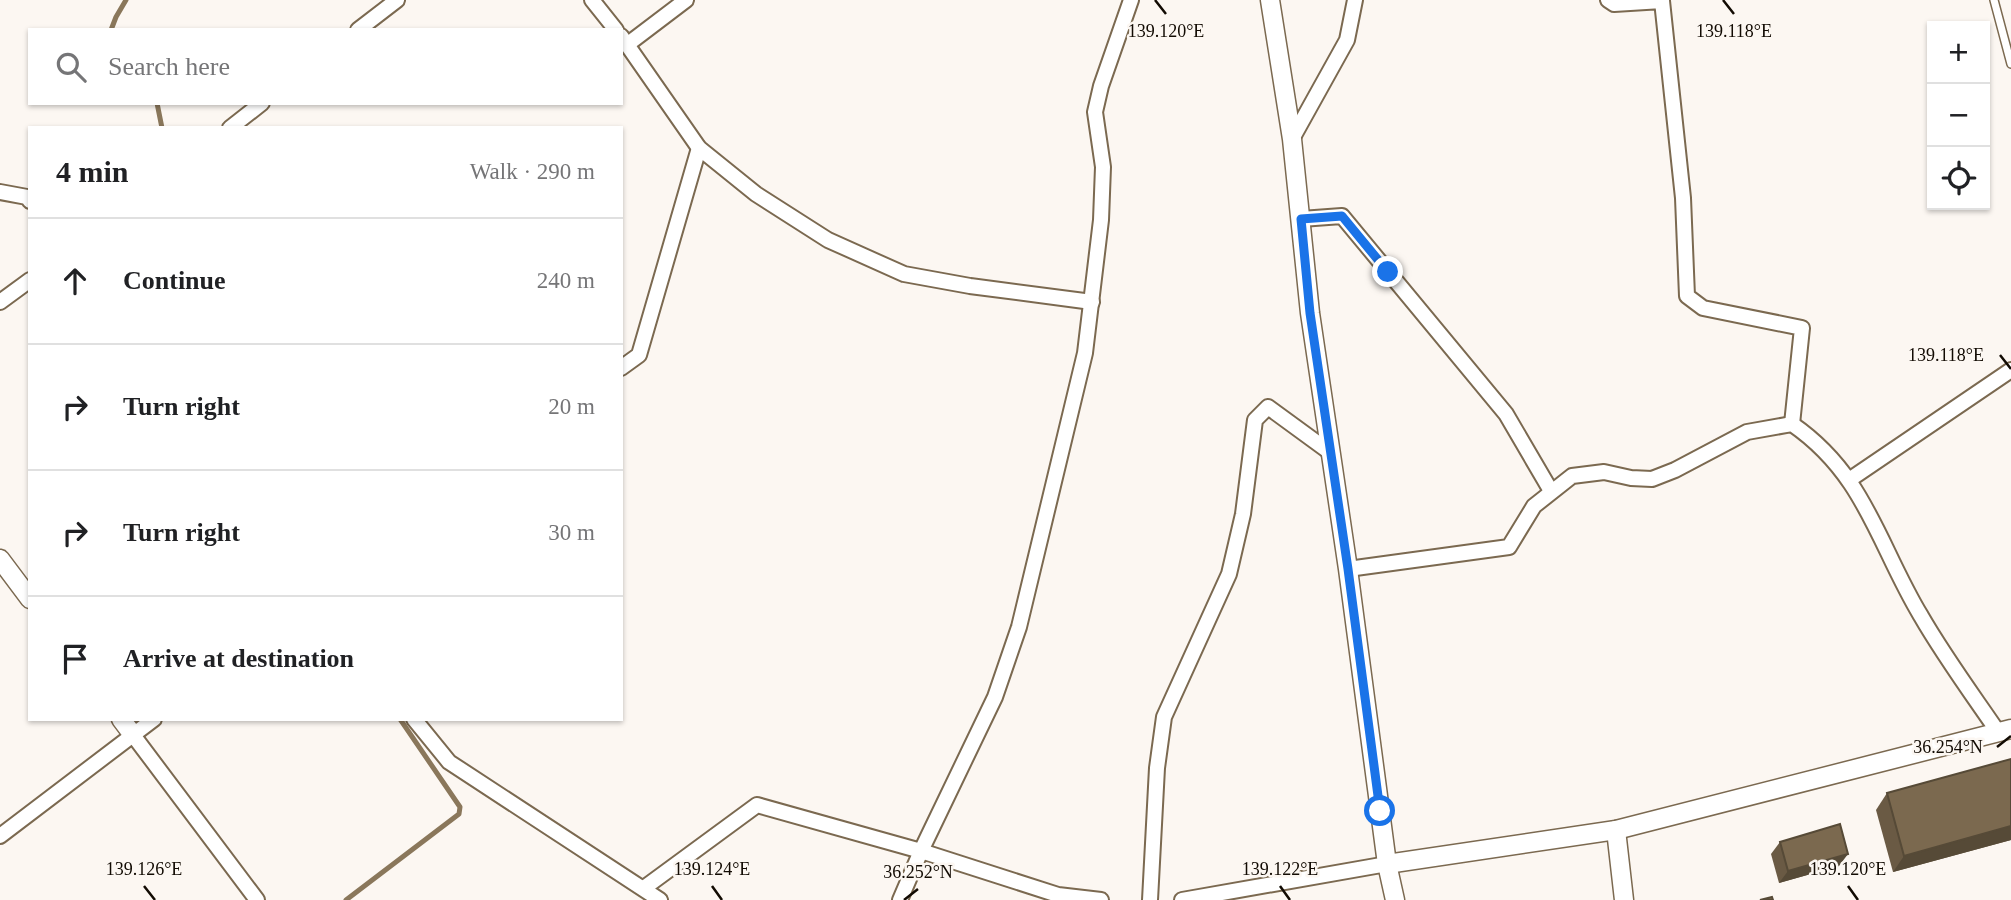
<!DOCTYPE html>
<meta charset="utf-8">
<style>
body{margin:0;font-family:"Times New Roman",serif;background:#f2f2f2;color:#202124}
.controls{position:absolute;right:21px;top:21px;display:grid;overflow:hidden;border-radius:0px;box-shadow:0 2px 5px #0004}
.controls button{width:63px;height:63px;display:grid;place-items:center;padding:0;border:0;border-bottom:2px solid #e0e0e0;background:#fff;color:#202124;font:35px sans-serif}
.stop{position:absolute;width:21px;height:21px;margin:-16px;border:5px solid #1a73e8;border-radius:50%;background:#fff}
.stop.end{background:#1a73e8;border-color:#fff;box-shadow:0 2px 7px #0008}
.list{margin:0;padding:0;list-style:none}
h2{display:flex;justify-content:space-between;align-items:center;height:91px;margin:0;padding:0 28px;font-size:30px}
h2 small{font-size:23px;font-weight:400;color:#757577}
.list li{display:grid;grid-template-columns:46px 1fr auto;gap:21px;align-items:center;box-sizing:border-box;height:126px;padding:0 28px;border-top:2px solid #e0e0e0}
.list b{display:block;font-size:26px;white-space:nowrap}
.list em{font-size:23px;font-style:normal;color:#757577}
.icon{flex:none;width:38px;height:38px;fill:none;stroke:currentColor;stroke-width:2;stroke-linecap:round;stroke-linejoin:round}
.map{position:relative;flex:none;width:2011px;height:900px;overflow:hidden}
.search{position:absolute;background:#fff;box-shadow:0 2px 5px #0004;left:28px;top:28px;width:595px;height:77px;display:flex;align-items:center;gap:18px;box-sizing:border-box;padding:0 24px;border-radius:0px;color:#757577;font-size:26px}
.panel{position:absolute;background:#fff;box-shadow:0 2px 5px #0004;left:28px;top:126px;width:595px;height:595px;border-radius:0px}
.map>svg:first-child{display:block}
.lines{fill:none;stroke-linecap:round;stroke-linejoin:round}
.stream{stroke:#8a775b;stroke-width:5}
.service-casing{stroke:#7b6950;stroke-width:10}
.minor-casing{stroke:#7b6950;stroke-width:18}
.tertiary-casing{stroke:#7b6950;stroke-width:21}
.service{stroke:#fff;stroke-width:7}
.minor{stroke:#fff;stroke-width:14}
.tertiary{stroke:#fff;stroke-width:18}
.wall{fill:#6a5a44}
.shaded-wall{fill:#564a37}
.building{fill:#7b694f;stroke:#564a37;stroke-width:2}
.route{stroke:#1a73e8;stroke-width:9}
.ticks{fill:none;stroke:#120b03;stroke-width:2.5}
.ticks-label{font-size:18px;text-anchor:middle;fill:#120b03;stroke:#fcf7f2;stroke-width:5;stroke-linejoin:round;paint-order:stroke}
</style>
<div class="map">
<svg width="2011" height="900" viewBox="0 0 2011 900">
<rect width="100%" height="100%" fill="#fcf7f2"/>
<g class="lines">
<!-- stream -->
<g class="stream">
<polyline points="111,30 116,17 126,0"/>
<polyline points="157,103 162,128"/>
<polyline points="346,900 459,814 460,807 400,719"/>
</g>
<!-- service casing -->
<g class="service-casing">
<polyline id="service" points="1994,0 2011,64"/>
</g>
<!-- minor casing -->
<g class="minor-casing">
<g id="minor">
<polyline points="592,0 616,30"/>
<polyline points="1608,0 1614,4 1662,1 1683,198 1687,296 1703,308 1802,328 1792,424"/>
<polyline points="358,30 397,0"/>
<polyline points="621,36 699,148 756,194 828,240 904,274 970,286 1092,302"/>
<polyline points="628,44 686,0"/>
<polyline points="230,128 262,103"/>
<polyline points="1292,139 1347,40 1355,0"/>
<polyline points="0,192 27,197 30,201"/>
<polyline points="1301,219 1342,216 1506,414 1551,491"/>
<polyline points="0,302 30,280"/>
<polyline points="621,368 639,355 699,148"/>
<polyline points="1849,480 2011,370"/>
<path d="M1348,569L1509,547L1534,506L1572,476L1604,472L1631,478L1652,479L1675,470L1747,432L1792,424C1866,475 1878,545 1921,616C1944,656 1972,694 1998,732"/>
<polyline points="414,719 449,762 660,900"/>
<polyline points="133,735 257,900"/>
<polyline points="0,836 154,719"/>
<polyline points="644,888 757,805 921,851 1058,895 1101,900"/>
<polyline points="900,900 921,851 995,697 1019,627 1085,353 1101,220 1103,167 1095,112 1101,86 1131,0"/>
<polyline points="1150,900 1157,768 1164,717 1229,574 1243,514 1255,420 1268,407 1331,453"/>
<polyline points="1182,900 1387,864"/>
</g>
</g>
<!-- tertiary casing -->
<g class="tertiary-casing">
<g id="tertiary">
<polyline points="1270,0 1292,139 1310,313 1348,569 1387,864 1395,900"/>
<polyline points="0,559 30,599"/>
<polyline points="121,719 133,735"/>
<polyline points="1616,830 1624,900"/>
<polyline points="1387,864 1616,830 2011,729"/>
</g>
</g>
<!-- service -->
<use href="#service" class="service"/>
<!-- minor -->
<use href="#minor" class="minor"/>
<!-- tertiary -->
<use href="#tertiary" class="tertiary"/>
</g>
<!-- wall -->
<g class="wall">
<polygon points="2011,759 2011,840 1893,872 1876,810 1887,793"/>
<polygon points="1780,842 1839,866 1779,883 1771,854"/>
</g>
<!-- shaded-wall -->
<g class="shaded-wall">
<polygon points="2011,826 2011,840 1893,872 1904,856"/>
<polygon points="1848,854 1839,866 1779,883 1788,871"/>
</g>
<!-- building -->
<g class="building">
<polygon points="2011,759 2011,826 1904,856 1887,793"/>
<polygon points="1840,824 1848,854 1788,871 1780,842"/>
<polygon points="1772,897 1773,900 1760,900"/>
</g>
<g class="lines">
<!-- route -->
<polyline class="route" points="1380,811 1348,569 1310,313 1301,219 1342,216 1388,272"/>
</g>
<!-- ticks -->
<path class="ticks" d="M1155,0L1166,14M1723,0L1734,14M2000,355L2011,369M1997,747L2011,736M144,886L155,900M712,886L722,900M1280,886L1290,900M1848,886L1858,900M904,900L918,889"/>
<g class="ticks-label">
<text x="1166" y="37">139.120°E</text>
<text x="1734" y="37">139.118°E</text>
<text x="1946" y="361">139.118°E</text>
<text x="1948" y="753">36.254°N</text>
<text x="144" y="875">139.126°E</text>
<text x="712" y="875">139.124°E</text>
<text x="1280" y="875">139.122°E</text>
<text x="1848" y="875">139.120°E</text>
<text x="918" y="878">36.252°N</text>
</g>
</svg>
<div class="controls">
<button>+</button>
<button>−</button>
<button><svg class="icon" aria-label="locate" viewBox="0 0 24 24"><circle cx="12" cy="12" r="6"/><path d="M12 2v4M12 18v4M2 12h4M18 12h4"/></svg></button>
</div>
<div class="stop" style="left:1380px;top:811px"></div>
<div class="stop end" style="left:1388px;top:272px"></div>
<div class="search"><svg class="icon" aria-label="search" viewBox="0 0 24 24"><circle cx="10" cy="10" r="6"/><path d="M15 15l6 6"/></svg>Search here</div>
<section class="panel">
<h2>4 min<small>Walk · 290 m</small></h2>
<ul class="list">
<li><svg class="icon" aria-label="ahead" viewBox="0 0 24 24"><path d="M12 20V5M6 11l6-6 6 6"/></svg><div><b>Continue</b></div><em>240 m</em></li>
<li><svg class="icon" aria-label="right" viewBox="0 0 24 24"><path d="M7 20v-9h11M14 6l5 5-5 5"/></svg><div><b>Turn right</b></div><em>20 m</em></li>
<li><svg class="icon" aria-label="right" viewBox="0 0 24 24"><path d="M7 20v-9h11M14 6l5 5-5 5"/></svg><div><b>Turn right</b></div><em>30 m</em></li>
<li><svg class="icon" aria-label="arrive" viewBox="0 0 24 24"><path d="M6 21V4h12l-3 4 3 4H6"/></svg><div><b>Arrive at destination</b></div></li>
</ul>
</section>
</div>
